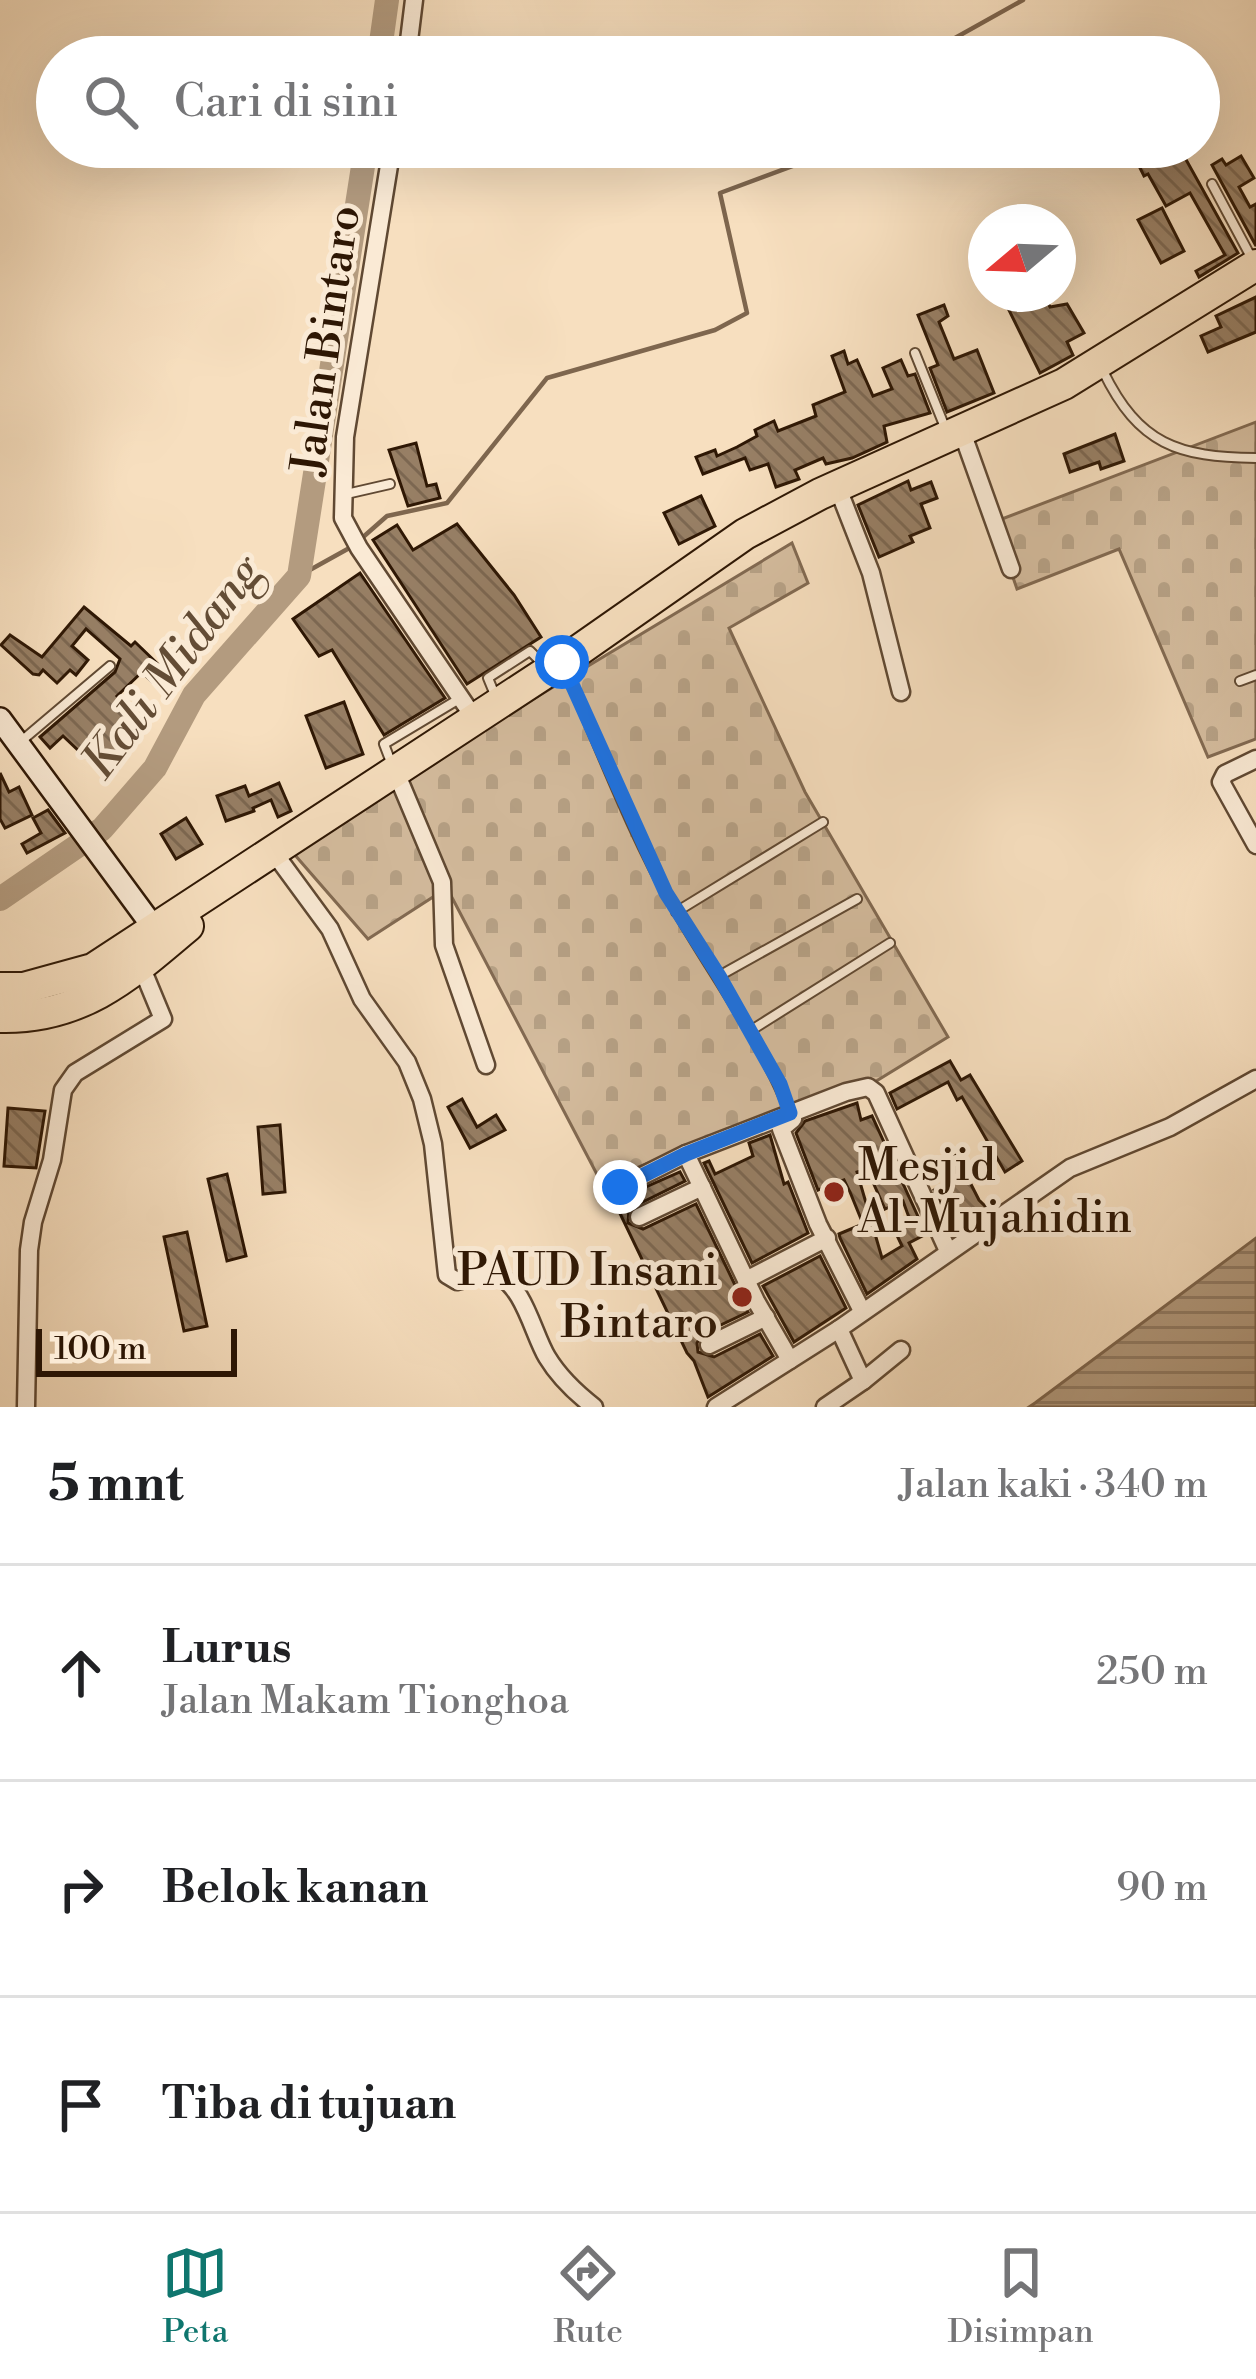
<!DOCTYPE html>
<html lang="id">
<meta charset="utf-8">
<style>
body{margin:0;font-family:"Libre Bodoni",serif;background:#f6f6f6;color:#202124}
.compass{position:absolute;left:968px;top:204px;width:108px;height:108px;border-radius:50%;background:#fff;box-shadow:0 12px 48px #0002;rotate:251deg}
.scale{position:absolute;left:36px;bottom:30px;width:201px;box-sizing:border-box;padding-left:12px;border:6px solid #2e1704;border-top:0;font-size:33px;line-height:42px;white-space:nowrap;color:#2e1704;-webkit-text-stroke:9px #faead5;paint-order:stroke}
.stop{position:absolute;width:36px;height:36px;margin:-27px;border:9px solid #1a73e8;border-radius:50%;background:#fff}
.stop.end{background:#1a73e8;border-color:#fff;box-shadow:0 3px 12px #0008}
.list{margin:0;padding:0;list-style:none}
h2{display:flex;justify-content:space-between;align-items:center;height:156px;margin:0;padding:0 48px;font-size:51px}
h2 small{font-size:39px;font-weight:400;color:#757577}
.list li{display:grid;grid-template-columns:78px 1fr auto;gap:36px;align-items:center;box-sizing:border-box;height:216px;padding:0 48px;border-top:3px solid #e0e0e0}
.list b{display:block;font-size:45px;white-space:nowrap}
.list p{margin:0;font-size:39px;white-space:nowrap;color:#757577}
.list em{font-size:39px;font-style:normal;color:#757577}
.icon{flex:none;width:66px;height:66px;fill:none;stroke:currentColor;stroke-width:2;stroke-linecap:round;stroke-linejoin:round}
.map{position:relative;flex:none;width:1256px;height:1407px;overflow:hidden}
.search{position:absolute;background:#fff;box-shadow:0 12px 48px #0002;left:36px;right:36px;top:36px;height:132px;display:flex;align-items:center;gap:30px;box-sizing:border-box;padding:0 42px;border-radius:66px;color:#757577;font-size:45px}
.sheet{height:804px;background:#fff}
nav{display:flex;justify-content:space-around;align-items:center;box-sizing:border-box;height:168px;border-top:3px solid #e0e0e0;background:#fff;font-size:33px;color:#757577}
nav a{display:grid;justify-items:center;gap:6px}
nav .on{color:#0f766e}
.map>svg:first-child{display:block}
.cemetery{fill:url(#cemetery-stones);stroke:#826a52;stroke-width:3}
.water{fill:url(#water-rules);stroke:#7e664e;stroke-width:3}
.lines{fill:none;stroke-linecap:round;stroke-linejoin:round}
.stream{stroke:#7e664e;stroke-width:4.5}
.river{stroke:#b39b7f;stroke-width:24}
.building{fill:url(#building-back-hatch);stroke:#2e1704;stroke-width:3;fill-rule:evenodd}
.lane-casing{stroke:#604933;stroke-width:12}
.street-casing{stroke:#604933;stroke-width:21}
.secondary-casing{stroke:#2e1704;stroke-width:26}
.highway-casing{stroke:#2e1704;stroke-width:34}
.lane{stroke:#faead5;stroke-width:8}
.street{stroke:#faead5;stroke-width:16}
.secondary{stroke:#faead5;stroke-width:21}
.highway{stroke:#f7dfbf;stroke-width:30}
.route{stroke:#1a73e8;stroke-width:15}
.poi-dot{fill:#8f2418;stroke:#faead5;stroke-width:4.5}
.labels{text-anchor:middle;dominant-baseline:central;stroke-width:10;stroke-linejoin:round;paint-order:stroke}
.street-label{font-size:45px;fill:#2e1704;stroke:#faead5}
.poi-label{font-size:45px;fill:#2e1704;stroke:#faead5;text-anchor:start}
.water-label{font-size:48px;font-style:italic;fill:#634c35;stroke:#faead5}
</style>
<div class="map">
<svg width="1256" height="1407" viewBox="0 0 1256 1407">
<defs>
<pattern id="cemetery-stones" width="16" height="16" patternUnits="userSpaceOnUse" patternTransform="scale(3)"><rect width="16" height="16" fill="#d5bd9f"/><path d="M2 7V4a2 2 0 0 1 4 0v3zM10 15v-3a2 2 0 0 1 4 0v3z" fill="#b7a287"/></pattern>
<pattern id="water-rules" width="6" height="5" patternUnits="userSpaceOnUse" patternTransform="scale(3)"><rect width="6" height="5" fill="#b39b7f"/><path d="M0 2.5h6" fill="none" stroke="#927d66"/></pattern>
<pattern id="building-back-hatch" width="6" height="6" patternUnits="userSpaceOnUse" patternTransform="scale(3)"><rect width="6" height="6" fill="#977f65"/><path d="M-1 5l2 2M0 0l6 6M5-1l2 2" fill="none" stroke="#7c6751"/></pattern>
</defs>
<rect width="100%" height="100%" fill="#f7dfbf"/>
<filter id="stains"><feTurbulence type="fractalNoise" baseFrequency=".00167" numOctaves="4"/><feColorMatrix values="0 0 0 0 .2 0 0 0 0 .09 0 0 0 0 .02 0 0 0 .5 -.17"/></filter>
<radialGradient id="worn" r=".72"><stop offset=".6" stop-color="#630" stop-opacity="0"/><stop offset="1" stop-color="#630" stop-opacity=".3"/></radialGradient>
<!-- cemetery -->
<g class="cemetery">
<polygon points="1256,422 1256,739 1208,757 1119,549 1017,589 994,522"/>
<polygon points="792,543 808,583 729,628 805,792 948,1037 873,1083 832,1090 601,1182 447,888 368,939 288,847"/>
</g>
<!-- water -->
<polygon class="water" points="1256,1238 1256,1407 1029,1407 1035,1403"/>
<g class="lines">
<!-- stream -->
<g class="stream">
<polyline points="921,57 1023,0"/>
<polyline points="362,538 387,516 447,503 547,378 715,330 747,313 720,193 844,147"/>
<polyline points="299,576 353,546"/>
</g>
<!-- river -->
<g class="river">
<polyline points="379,57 387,0"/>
<polyline points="0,899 102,829 155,768 194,695 299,576 366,147"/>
</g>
</g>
<!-- building -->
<g class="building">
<polygon points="1173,147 1179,147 1238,253 1199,277 1196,271 1225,255 1190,193 1166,206 1148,174 1144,176 1138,164"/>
<polygon points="1241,156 1254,178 1239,187 1250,207 1256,204 1256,246 1212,165 1222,159 1226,165"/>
<polygon points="1162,208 1184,251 1161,263 1138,220"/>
<polygon points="1001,294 1043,294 1050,307 1067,304 1084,333 1067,342 1073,355 1040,373"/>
<polygon points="1256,297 1256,332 1208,352 1201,336 1221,327 1216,316"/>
<polygon points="944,305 948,316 939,322 954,359 977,350 994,393 947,412 930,368 938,365 918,315"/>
<polygon points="844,351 848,364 857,360 873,396 892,389 883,368 901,360 908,376 915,374 930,413 884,426 887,442 852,458 826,464 823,458 795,470 799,479 776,487 768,464 750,470 745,458 703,474 696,457 715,450 717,456 737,447 757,436 755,430 774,421 778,431 816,416 813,405 845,392 832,356"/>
<polygon points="1115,434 1124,461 1101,469 1099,462 1070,472 1064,454"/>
<polygon points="416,443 427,486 436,484 440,498 408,506 389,450"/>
<polygon points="908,481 911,490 931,482 937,498 921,504 930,528 910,536 913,542 879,557 858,505"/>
<polygon points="701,496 715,526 679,544 664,513"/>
<polygon points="457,524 514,595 541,637 467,684 373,540 397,525 413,550"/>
<polygon points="360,573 445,698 384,735 332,650 319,656 293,619"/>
<polygon points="84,607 131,646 135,642 164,670 152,682 142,672 117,696 147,724 101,772 63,736 50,748 40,737 115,672 120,659 86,629 72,646 88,660 76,675 70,670 57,683 43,670 39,675 33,674 1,645 10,635 42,657"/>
<polygon points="344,702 363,754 326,768 306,716"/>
<polygon points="0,773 9,792 19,787 32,815 5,828 0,819"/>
<polygon points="279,783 291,811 278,817 271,800 253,808 254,811 226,821 217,796 245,786 249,796"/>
<polygon points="48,810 65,833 27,853 22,844 41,833 33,818"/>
<polygon points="186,818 202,844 176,859 161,834"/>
<polygon points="950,1061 961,1080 970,1075 1022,1161 1005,1172 962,1097 957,1100 948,1082 897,1109 890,1093"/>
<polygon points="462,1099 477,1127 496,1115 505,1130 470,1148 448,1107"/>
<path d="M857,1103L861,1120L872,1116L926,1234L909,1243L917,1259L867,1294L840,1238L839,1234L863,1224L850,1192L844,1180L818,1190L796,1133L805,1121ZM867,1169L885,1209L903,1201L911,1223L894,1229L902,1246L882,1258L857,1172Z"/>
<polygon points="8,1108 45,1111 36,1168 4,1166"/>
<polygon points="280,1125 285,1192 263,1194 258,1127"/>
<polygon points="770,1135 784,1184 788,1182 808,1233 752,1263 704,1163 709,1161 715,1174 753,1156 749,1143"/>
<polygon points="956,1155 979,1200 988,1209 954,1233 934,1190 952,1179 945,1163"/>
<polygon points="680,1172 685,1181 629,1209 628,1223 643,1229 696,1204 748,1312 702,1334 697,1343 698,1352 714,1357 760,1334 773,1356 708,1397 694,1361 687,1353 614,1201"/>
<polygon points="227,1174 246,1256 227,1261 208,1179"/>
<polygon points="187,1232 207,1326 184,1331 164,1237"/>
<polygon points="820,1256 846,1308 794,1342 763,1286"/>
</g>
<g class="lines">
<!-- lane casing -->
<g class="lane-casing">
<g id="lane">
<polyline points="1212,184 1251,257"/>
<polyline points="915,353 946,430"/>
<path d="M1103,371C1139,445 1178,457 1256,458"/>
<polyline points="342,495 390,484"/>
<path d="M565,669C600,747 630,830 673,905C712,974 761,1038 790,1113"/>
<polyline points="1240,681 1256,675"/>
<polyline points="495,695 488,678 530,651 542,663"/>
<polyline points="19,743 110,666"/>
<polyline points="392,765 384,744 459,699"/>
<polyline points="676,912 823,822"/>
<polyline points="719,976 857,899"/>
<polyline points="750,1031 890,943"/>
</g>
</g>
<!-- street casing -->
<g class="street-casing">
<g id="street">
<polyline points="407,57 414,0"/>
<polyline points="392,147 345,437 343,518 359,548 475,719"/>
<polyline points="962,432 1011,569"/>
<polyline points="837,486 871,573 901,692"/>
<polyline points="1256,759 1225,774 1221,782 1256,845"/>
<polyline points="395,770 442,882 444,945 486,1065"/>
<path d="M272,850L330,929L362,999L407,1062L422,1099L433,1144L447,1275L457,1281C469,1278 484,1271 496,1275C524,1285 533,1334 547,1357C559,1377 576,1393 594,1407"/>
<polyline points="791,1114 793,1119 781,1129 818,1224 862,1311"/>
<polyline points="686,1154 756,1301 790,1360"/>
<polyline points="620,1187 686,1154 846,1092 868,1087 876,1093 948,1251"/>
<polyline points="639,1217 702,1187"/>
<polyline points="746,1280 827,1238"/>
<polyline points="709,1345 766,1317"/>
<polyline points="863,1381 901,1350"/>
<polyline points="26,1407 29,1250 33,1222 52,1160 63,1090 75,1073 163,1019 141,966"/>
<polyline points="716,1407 839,1329 1070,1168 1170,1127 1256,1079"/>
<polyline points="825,1407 863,1381 839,1329"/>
</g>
</g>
<!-- secondary casing -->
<g class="secondary-casing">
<polyline id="secondary" points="0,719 154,928"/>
</g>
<!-- highway casing -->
<g class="highway-casing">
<g id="highway">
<polyline points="0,988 24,988 93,969 562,662 745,534 820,494 1064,384 1256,265"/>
<path d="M0,1017C82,1019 129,976 188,926"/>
</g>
</g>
<!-- lane -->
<use href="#lane" class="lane"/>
<!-- street -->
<use href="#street" class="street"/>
<!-- secondary -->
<use href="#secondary" class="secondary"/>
<!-- highway -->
<use href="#highway" class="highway"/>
</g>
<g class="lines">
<!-- route -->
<polyline class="route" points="562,662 666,893 719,976 780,1084 790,1113 686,1154 620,1187"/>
</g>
<!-- markers -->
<g class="poi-dot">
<circle cx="834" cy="1192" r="12"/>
<circle cx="742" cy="1297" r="12"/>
</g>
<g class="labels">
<!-- street labels -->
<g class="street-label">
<text transform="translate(327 340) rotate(-82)">Jalan Bintaro</text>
</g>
<!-- poi labels -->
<g class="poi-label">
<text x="858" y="1166">Mesjid<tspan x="858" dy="52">Al-Mujahidin</tspan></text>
<text x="718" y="1271" text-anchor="end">PAUD Insani<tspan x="718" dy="52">Bintaro</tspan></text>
</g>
<!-- water labels -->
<g class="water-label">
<text transform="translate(173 668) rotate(-53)">Kali Midang</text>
</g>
</g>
<rect width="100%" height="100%" filter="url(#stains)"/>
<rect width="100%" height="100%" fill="url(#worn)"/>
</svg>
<svg class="compass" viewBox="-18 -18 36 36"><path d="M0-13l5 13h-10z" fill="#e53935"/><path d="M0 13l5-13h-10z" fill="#757577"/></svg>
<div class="scale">100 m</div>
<div class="stop" style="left:562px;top:662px"></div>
<div class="stop end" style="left:620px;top:1187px"></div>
<div class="search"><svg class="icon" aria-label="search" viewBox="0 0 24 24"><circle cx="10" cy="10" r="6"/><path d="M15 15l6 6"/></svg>Cari di sini</div>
</div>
<section class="sheet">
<h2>5 mnt<small>Jalan kaki · 340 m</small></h2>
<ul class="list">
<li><svg class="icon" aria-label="ahead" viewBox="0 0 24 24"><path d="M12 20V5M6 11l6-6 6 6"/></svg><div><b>Lurus</b><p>Jalan Makam Tionghoa</p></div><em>250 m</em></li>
<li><svg class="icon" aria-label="right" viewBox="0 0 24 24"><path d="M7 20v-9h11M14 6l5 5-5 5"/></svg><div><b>Belok kanan</b></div><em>90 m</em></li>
<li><svg class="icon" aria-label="arrive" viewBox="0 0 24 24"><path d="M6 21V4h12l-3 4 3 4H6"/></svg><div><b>Tiba di tujuan</b></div></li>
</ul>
</section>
<nav>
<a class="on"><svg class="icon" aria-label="map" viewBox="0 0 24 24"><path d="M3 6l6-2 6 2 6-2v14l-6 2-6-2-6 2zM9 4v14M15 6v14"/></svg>Peta</a>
<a><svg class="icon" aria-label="directions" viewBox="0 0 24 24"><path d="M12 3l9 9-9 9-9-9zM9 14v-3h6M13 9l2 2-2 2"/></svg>Rute</a>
<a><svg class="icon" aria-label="saved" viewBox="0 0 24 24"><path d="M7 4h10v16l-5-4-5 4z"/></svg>Disimpan</a>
</nav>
